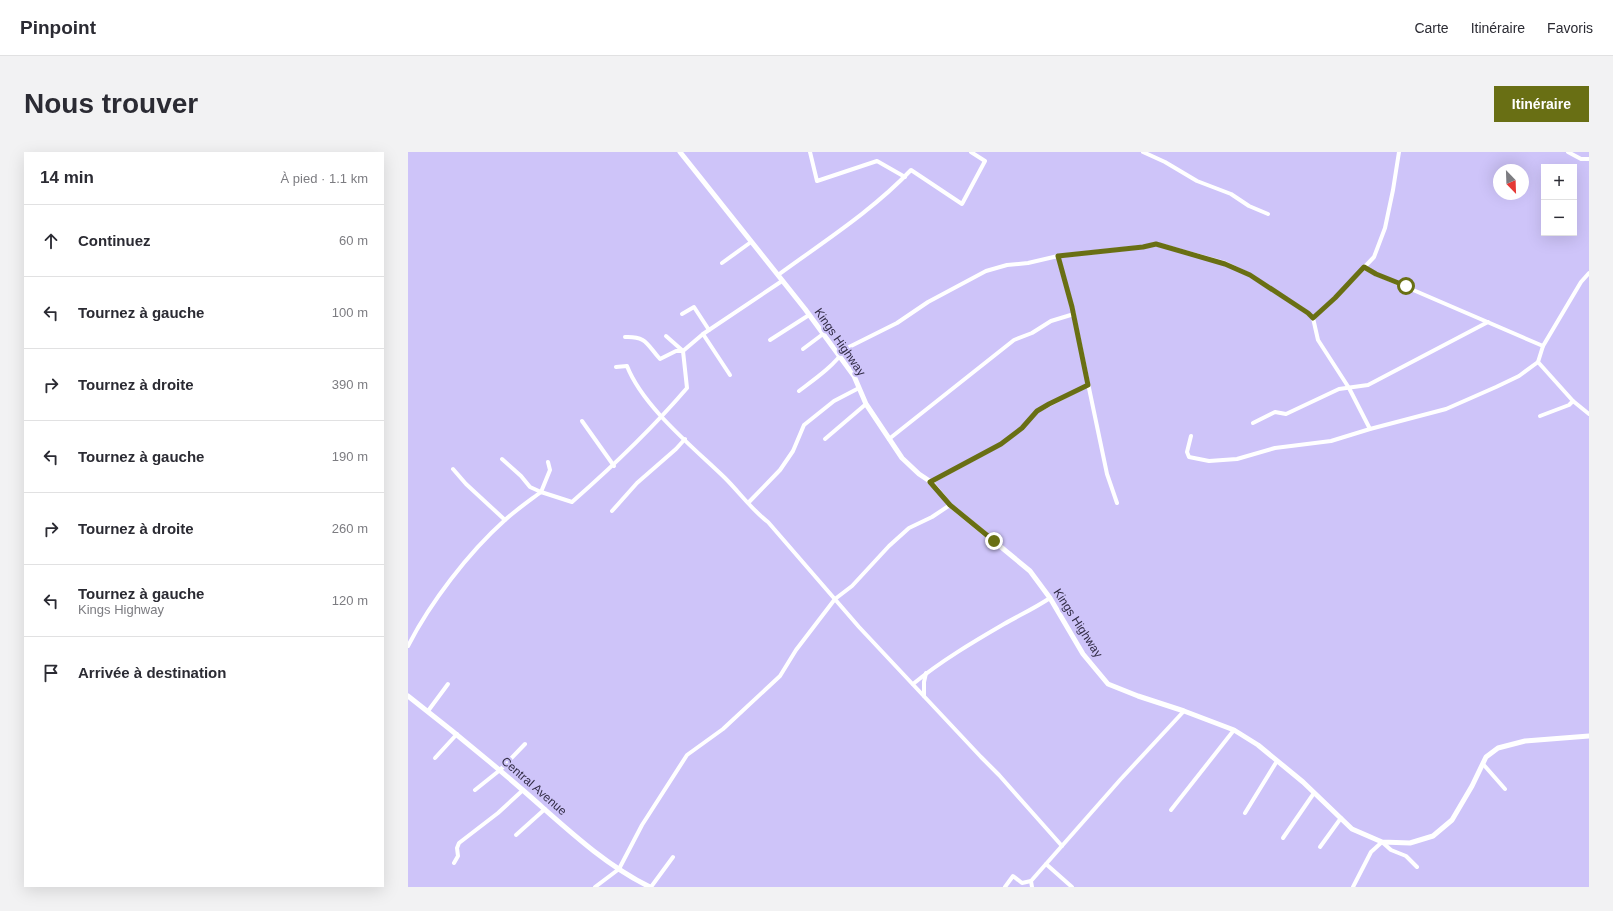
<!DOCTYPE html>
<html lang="fr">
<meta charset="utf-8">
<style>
body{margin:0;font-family:Arial,sans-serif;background:#f2f2f3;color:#2b2b33}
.controls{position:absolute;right:12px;top:12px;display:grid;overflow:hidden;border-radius:0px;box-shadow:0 4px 16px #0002}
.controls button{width:36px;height:36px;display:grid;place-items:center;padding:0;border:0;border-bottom:1px solid #e1e1e2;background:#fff;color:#2b2b33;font:20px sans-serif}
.compass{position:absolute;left:1085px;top:12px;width:36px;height:36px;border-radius:50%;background:#fff;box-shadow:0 4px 16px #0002;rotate:157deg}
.stop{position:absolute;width:12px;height:12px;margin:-9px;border:3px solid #696f14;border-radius:50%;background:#fff}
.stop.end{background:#696f14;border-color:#fff;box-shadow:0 1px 4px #0008}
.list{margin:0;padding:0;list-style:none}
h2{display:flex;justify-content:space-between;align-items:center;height:52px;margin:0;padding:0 16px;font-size:17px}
h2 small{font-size:13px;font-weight:400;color:#7c7c81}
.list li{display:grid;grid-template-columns:26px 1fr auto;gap:12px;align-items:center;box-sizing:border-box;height:72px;padding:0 16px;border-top:1px solid #e1e1e2}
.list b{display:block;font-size:15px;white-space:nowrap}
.list p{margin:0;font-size:13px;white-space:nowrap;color:#7c7c81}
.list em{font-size:13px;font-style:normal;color:#7c7c81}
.icon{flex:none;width:22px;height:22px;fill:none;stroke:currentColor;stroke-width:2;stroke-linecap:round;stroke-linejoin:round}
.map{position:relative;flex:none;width:1181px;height:735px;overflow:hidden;border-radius:0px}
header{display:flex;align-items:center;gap:24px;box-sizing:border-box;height:56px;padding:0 20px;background:#fff;border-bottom:1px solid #e1e1e2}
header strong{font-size:19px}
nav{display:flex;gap:22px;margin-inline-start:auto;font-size:14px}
.intro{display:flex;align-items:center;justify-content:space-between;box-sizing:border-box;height:96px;padding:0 24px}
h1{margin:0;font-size:28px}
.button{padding:10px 18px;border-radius:0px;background:#696f14;color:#fff;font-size:14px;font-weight:700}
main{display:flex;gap:24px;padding:0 24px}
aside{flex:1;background:#fff;border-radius:0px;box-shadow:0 4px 16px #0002}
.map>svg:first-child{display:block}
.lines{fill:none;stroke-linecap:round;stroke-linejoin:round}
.minor{stroke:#fff;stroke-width:4}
.tertiary{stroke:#fff;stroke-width:5}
.route{stroke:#696f14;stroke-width:5}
.labels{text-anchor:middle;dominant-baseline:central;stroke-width:4;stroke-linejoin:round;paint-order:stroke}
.street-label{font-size:12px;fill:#322c46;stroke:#cec4f9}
</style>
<header>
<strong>Pinpoint</strong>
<nav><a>Carte</a><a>Itinéraire</a><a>Favoris</a></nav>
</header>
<div class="intro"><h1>Nous trouver</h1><a class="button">Itinéraire</a></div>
<main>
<aside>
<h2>14 min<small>À pied · 1.1 km</small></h2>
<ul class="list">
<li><svg class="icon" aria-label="ahead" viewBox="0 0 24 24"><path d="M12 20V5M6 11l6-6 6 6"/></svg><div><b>Continuez</b></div><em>60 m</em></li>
<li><svg class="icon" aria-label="left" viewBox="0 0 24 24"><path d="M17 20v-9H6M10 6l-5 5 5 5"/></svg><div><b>Tournez à gauche</b></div><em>100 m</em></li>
<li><svg class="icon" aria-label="right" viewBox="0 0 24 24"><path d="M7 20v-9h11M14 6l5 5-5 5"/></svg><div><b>Tournez à droite</b></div><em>390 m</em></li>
<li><svg class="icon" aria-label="left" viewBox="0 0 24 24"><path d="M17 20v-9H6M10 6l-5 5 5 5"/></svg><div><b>Tournez à gauche</b></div><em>190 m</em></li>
<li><svg class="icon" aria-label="right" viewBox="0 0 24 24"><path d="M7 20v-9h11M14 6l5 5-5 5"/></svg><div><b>Tournez à droite</b></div><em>260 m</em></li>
<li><svg class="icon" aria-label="left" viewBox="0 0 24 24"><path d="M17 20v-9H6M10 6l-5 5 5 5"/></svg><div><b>Tournez à gauche</b><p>Kings Highway</p></div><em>120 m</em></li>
<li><svg class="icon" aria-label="arrive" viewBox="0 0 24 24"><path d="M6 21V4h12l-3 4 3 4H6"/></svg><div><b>Arrivée à destination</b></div></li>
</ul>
</aside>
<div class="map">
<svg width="1181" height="735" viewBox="0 0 1181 735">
<rect width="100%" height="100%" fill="#cec4f9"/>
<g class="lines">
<!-- minor -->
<g class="minor">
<polyline points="402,0 409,29 469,9 497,25"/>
<polyline points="735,0 757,10 789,29 823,42 841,54 860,62"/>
<polyline points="1160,0 1173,7 1181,7"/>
<polyline points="650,104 664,155 699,322 709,351"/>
<polyline points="314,111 343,90"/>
<polyline points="956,115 968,122 1135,194"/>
<path d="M370,123C415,90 464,59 503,18L554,52L577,9L563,0"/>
<polyline points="274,162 286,155 301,178"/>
<polyline points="905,166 910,188 941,236 962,277"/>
<polyline points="295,182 322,223"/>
<polyline points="258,184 275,199"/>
<path d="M217,185C239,184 239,193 252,207L268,199H275"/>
<polyline points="362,188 401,163"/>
<polyline points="395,197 415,182"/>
<polyline points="1130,210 1165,249 1161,253 1132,264"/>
<path d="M208,215L219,214C235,255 286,296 317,326C332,341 344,358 360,370L451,475L573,605L591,623L654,694"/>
<path d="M391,239C407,227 426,214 437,197L489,171L520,150L578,119L599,113L620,111L650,104L735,95L748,92L817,111L842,123L900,161L905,166L927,146L966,105L977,76L985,38L991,0"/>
<polyline points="1165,249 1181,262"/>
<polyline points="174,269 206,314"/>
<polyline points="845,271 867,260 878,262 931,237 960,233 1080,170"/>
<polyline points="783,284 779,300 781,305 801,309 829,307 867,296 923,289 962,277 1038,257 1088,235 1111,224 1130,210 1135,194 1173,130 1181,121"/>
<polyline points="417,287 458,252"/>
<polyline points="481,287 606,188 624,181 643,169 666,162"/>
<polyline points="94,307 113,324 122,335 133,340 142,318 140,310"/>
<polyline points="45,317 58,332 97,368"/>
<polyline points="523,330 593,292 614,276 629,259 680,233"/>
<polyline points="341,350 372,318 385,299 396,273 426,249 451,236"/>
<polyline points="204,359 229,331 268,297 277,287"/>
<path d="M0,494C22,451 60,401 97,368C108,358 121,349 133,340L164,350C205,314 243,278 279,236L275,199L295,182L374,129"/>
<path d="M505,532C533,509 565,490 596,472C612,463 627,456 642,446"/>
<polyline points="516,544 516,530 518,521"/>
<polyline points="20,559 40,532"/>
<polyline points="27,606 49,582"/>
<polyline points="1075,612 1097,637"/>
<polyline points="67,638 92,618 117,592"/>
<polyline points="763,658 826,578"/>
<polyline points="837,661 869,609"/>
<polyline points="108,683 137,657"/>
<polyline points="875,686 906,641"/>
<polyline points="912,695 933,666"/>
<polyline points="46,711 50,704 49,696 51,691 90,661 115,638"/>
<polyline points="638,712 664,735"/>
<polyline points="187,735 211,717 234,673 279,603 315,577 372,524 388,498 427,447 444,434 481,394 501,376 524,365 542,353"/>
<polyline points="243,735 265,705"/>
<polyline points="597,735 605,724 614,731 623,729"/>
<polyline points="624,735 623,729 712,628 776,559"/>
<polyline points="945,735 963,700 974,690 983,698 998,704 1009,715"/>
</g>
<!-- tertiary -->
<g class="tertiary">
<polyline points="272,0 397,157 446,224 458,252 494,306 511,322 523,330 542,353 622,419 642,446 675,502 700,532 730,544 776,559 826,578 850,593 895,630 944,677 974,690 1002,691 1025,684 1044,668 1064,634 1078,605 1090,596 1117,589 1181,584"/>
<path d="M0,544C40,575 79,607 117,640C156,674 195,712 242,735"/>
</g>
</g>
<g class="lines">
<!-- route -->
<polyline class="route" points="586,389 542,353 522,330 593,292 614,276 629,259 641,252 680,233 664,155 650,104 735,95 748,92 817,112 842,123 900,161 905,166 927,146 956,115 968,122 998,134"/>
</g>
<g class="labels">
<!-- street labels -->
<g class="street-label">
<text transform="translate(432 190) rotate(55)">Kings Highway</text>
<text transform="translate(670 471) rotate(57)">Kings Highway</text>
<text transform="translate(126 634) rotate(41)">Central Avenue</text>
</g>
</g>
</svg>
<div class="controls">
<button>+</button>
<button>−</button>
</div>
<svg class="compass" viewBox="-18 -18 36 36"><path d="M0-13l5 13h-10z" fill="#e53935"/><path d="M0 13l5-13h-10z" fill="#7c7c81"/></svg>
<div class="stop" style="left:998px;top:134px"></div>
<div class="stop end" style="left:586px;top:389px"></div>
</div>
</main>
